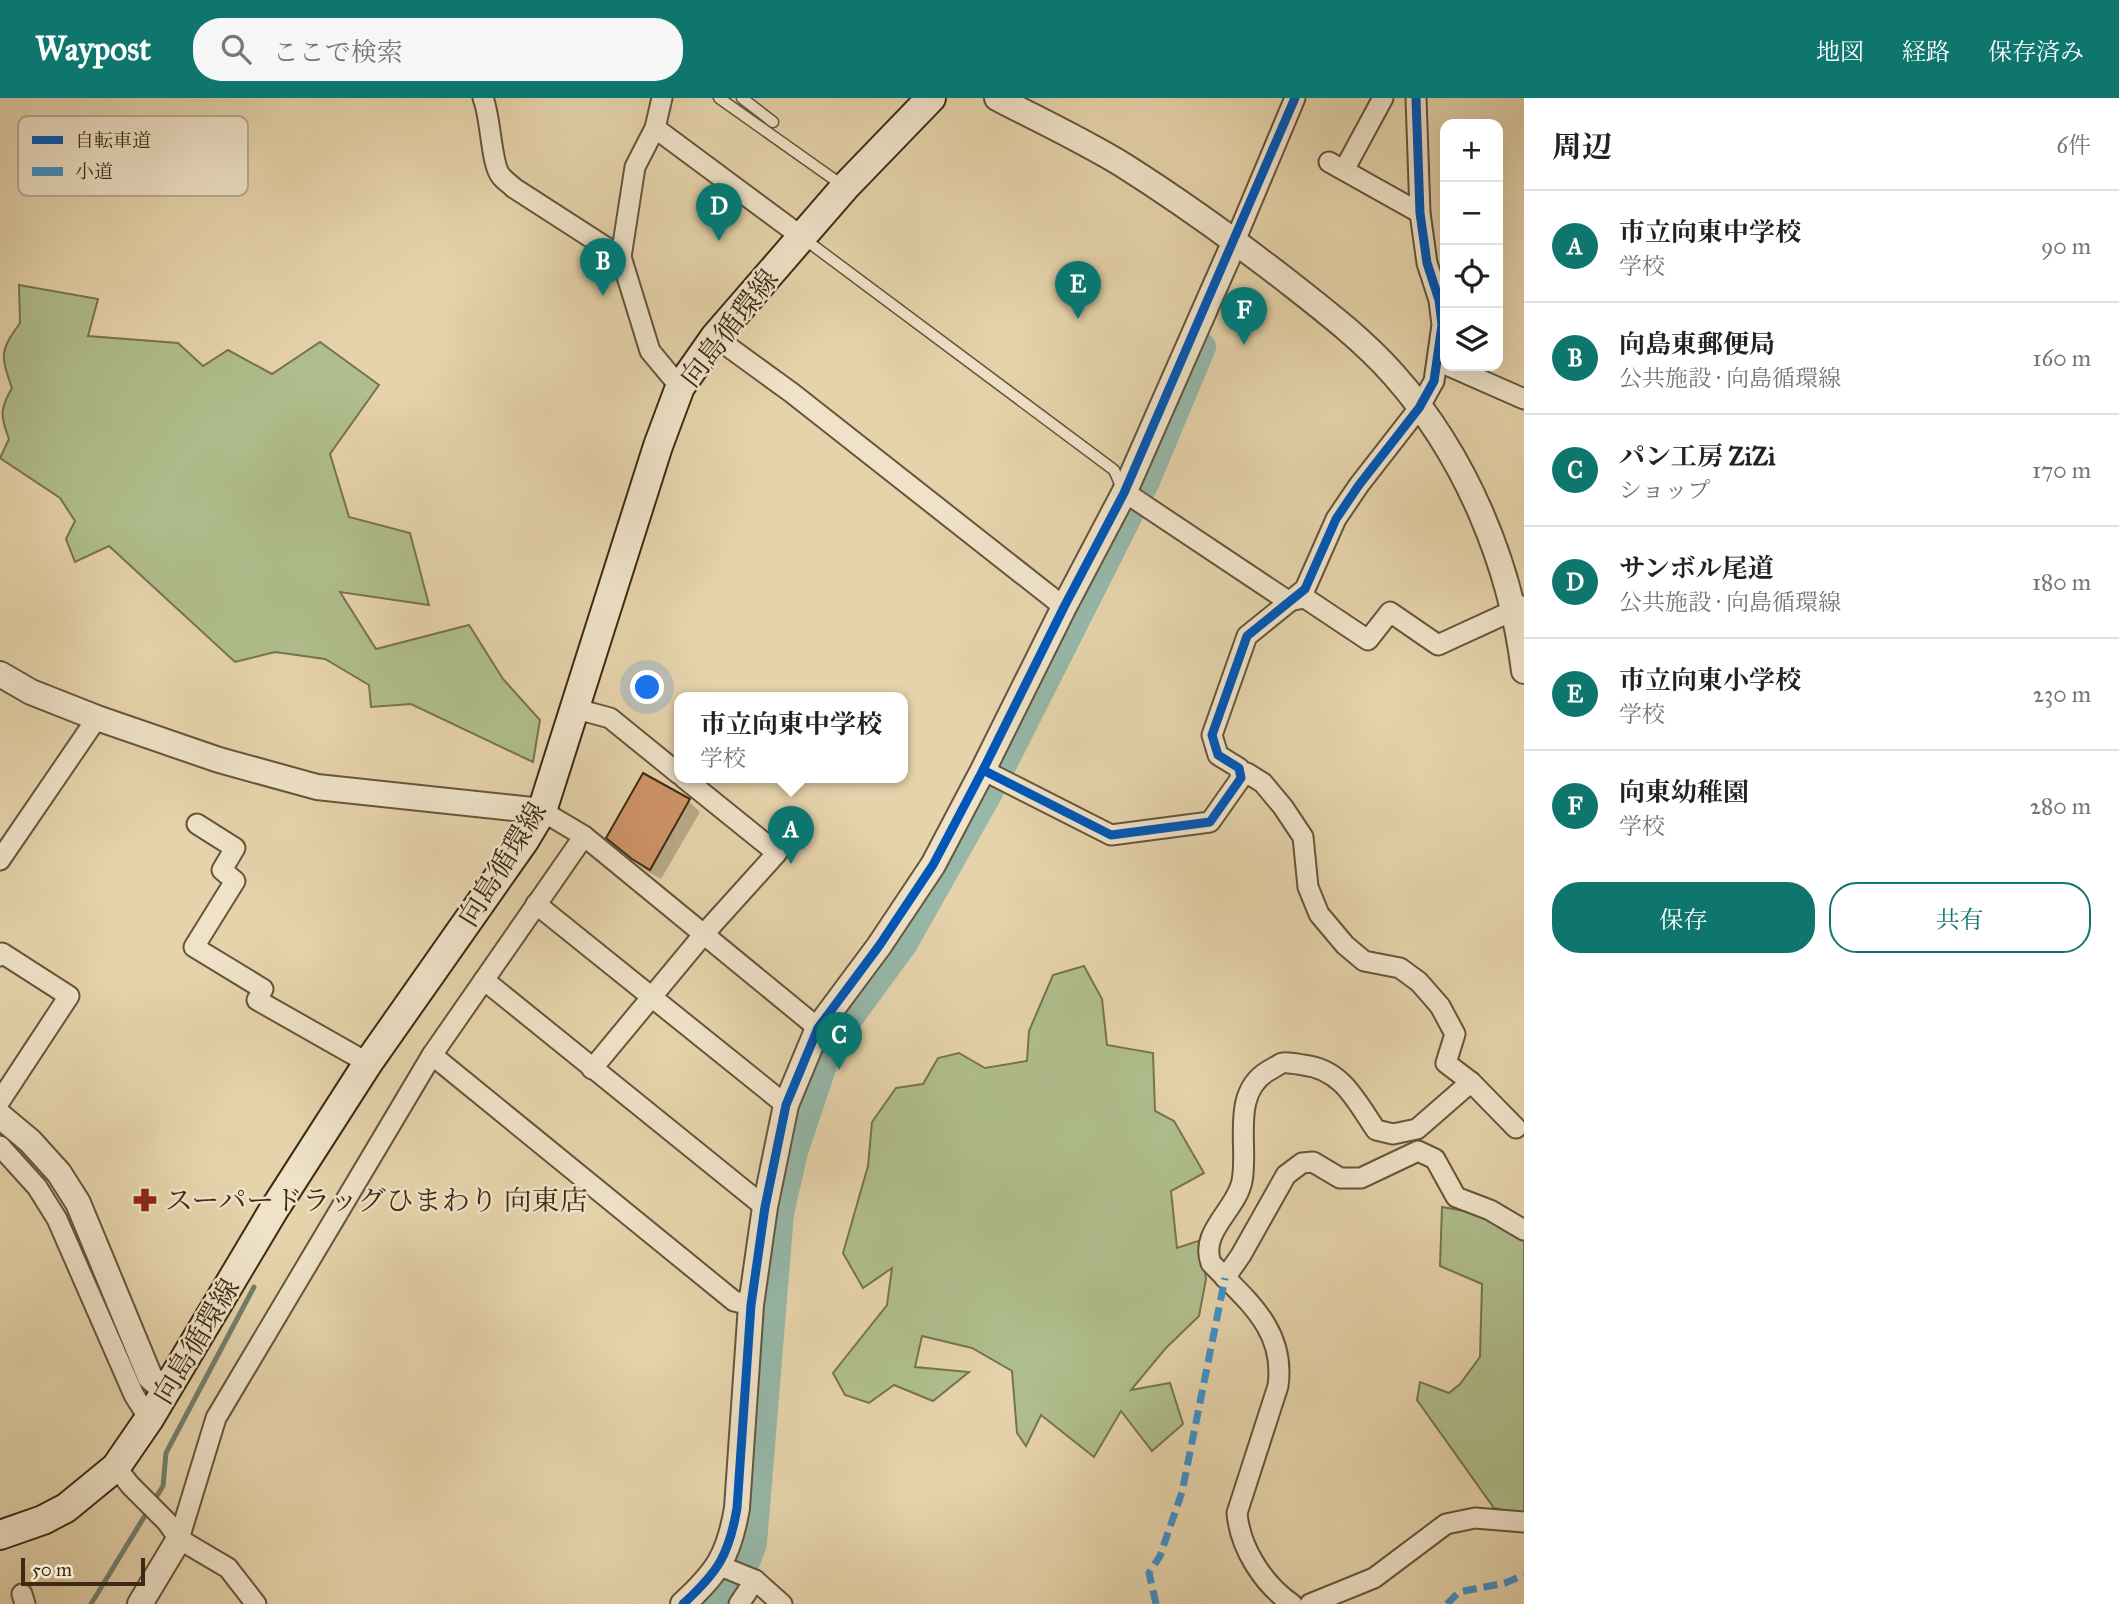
<!DOCTYPE html>
<html lang="ja">
<meta charset="utf-8">
<style>
body{margin:0;font-family:"IM FELL Great Primer","Noto Serif JP",serif;background:#f6f6f6;color:#222}
.controls{position:absolute;right:21px;top:21px;display:grid;overflow:hidden;border-radius:14px;box-shadow:0 7px 28px #0002}
.controls button{width:63px;height:63px;display:grid;place-items:center;padding:0;border:0;border-bottom:2px solid #e0e0e0;background:#fff;color:#222;font:35px sans-serif}
.scale{position:absolute;left:21px;bottom:18px;width:124px;box-sizing:border-box;padding-left:7px;border:4px solid #3c2b14;border-top:0;font-size:19px;line-height:24px;white-space:nowrap;color:#3c2b14;-webkit-text-stroke:5px #efe2c8;paint-order:stroke}
.you{position:absolute;left:648px;top:590px;width:24px;height:24px;margin:-18px;border:5px solid #fff;border-radius:50%;background:#1a73e8;box-shadow:0 0 0 10px #1a73e833}
.badge{display:grid;place-items:center;width:46px;height:46px;border-radius:50%;background:#0f766e;color:#fff;font-size:23px;font-weight:700}
.pin{position:absolute;translate:-50% -58px;filter:drop-shadow(0 2px 4px #0008)}
.pin::after{content:'';position:absolute;top:37px;width:24px;height:21px;background:inherit;clip-path:polygon(0 0,100% 0,50% 100%)}
.popup{position:absolute;left:674px;top:594px;width:234px;height:91px;box-sizing:border-box;display:grid;place-content:center;border-radius:14px;background:#fff;filter:drop-shadow(0 2px 5px #0005);font-size:23px;white-space:nowrap;color:#767676}
.popup b{font-size:26px;color:#222}
.popup::after{content:'';position:absolute;left:50%;top:100%;margin-left:-14px;border:14px solid transparent;border-top-color:#fff}
.list{margin:0;padding:0;list-style:none}
h2{display:flex;justify-content:space-between;align-items:center;height:91px;margin:0;padding:0 28px;font-size:30px}
h2 small{font-size:23px;font-weight:400;color:#767676}
.list li{display:grid;grid-template-columns:46px 1fr auto;gap:21px;align-items:center;box-sizing:border-box;height:112px;padding:0 28px;border-top:2px solid #e0e0e0}
.list b{display:block;font-size:26px;white-space:nowrap}
.list p{margin:0;font-size:23px;white-space:nowrap;color:#767676}
.list em{font-size:23px;font-style:normal;color:#767676}
.actions{display:flex;gap:14px;padding:21px 28px}
.actions a{flex:1;padding:16px 0;border:2px solid #0f766e;border-radius:28px;text-align:center;font-size:24px;color:#0f766e}
.actions .main{background:#0f766e;color:#fff}
.icon{flex:none;width:38px;height:38px;fill:none;stroke:currentColor;stroke-width:2;stroke-linecap:round;stroke-linejoin:round}
.map{position:relative;flex:none;width:1524px;height:1506px;overflow:hidden}
header{display:flex;align-items:center;gap:42px;box-sizing:border-box;height:98px;padding:0 35px;background:#0f766e;color:#fff}
header strong{font-size:33px}
nav{display:flex;gap:38px;margin-inline-start:auto;font-size:24px}
.search{width:490px;height:63px;background:#f6f6f6;display:flex;align-items:center;gap:18px;box-sizing:border-box;padding:0 24px;border-radius:28px;color:#767676;font-size:26px}
main{display:flex}
aside{flex:1;background:#fff}
.map>svg:first-child{display:block}
.green{fill:#b0be8d;stroke:#767450;stroke-width:2}
.shadow{fill:#0003}
.lines{fill:none;stroke-linecap:round;stroke-linejoin:round}
.stream{stroke:#72806d;stroke-width:5}
.river{stroke:#96b8a9;stroke-width:30}
.building{fill:#d09468;stroke:#3c2b14;stroke-width:2}
.service-casing{stroke:#66553a;stroke-width:13}
.minor-casing{stroke:#66553a;stroke-width:23}
.tertiary-casing{stroke:#66553a;stroke-width:28}
.secondary-casing{stroke:#3c2b14;stroke-width:32}
.service{stroke:#efe2c8;stroke-width:10}
.minor{stroke:#efe2c8;stroke-width:19}
.tertiary{stroke:#efe2c8;stroke-width:24}
.secondary{stroke:#efe2c8;stroke-width:28}
.quiet{stroke:#3e90c8;stroke-width:7;stroke-dasharray:14 7;stroke-linecap:butt}
.cycleway-casing{stroke:#efe2c8;stroke-width:13}
.cycleway{stroke:#0057b8;stroke-width:9}
.labels{text-anchor:middle;dominant-baseline:central;stroke-width:5;stroke-linejoin:round;paint-order:stroke}
.street-label{font-size:28px;fill:#3c2b14;stroke:#efe2c8}
.poi-label{font-size:28px;fill:#3c2b14;stroke:#efe2c8;text-anchor:start}
.key{fill:#efe2c8;stroke:#b9ab92;stroke-width:2}
.key-label{font-size:19px;fill:#3c2b14}
</style>
<header>
<strong>Waypost</strong>
<div class="search"><svg class="icon" aria-label="search" viewBox="0 0 24 24"><circle cx="10" cy="10" r="6"/><path d="M15 15l6 6"/></svg>ここで検索</div>
<nav><a>地図</a><a>経路</a><a>保存済み</a></nav>
</header>
<main>
<div class="map">
<svg width="1524" height="1506" viewBox="0 0 1524 1506">
<rect width="100%" height="100%" fill="#e6d3ab"/>
<filter id="stains"><feTurbulence type="fractalNoise" baseFrequency=".00286" numOctaves="4"/><feColorMatrix values="0 0 0 0 .2 0 0 0 0 .09 0 0 0 0 .02 0 0 0 .5 -.17"/></filter>
<radialGradient id="worn" r=".72"><stop offset=".6" stop-color="#630" stop-opacity="0"/><stop offset="1" stop-color="#630" stop-opacity=".3"/></radialGradient>
<!-- green -->
<g class="green">
<path d="M19,187L98,201L88,238L178,245L203,268L228,252L272,276L320,244L379,287L330,356L349,419L410,435L429,507L340,494L376,551L469,527L503,581L540,622L533,664L411,606L371,609L369,587L325,561L275,554L235,564L109,448L75,464L66,441L75,423L60,400L0,360L9,341C0,318 0,310 12,290C0,256 0,253 20,225Z"/>
<polygon points="1084,868 1102,901 1107,947 1153,955 1155,1013 1174,1023 1204,1075 1171,1093 1177,1150 1201,1142 1206,1181 1199,1218 1165,1251 1131,1292 1170,1285 1183,1326 1152,1353 1121,1313 1094,1359 1041,1317 1026,1348 1017,1335 1012,1273 972,1250 922,1238 915,1269 969,1274 933,1303 894,1287 869,1305 845,1297 833,1275 887,1207 892,1170 863,1190 843,1155 868,1068 872,1024 896,990 923,986 938,960 959,955 985,970 1027,963 1029,933 1053,877"/>
<polygon points="1442,1109 1476,1115 1524,1141 1524,1417 1494,1410 1417,1302 1420,1284 1449,1295 1460,1286 1480,1259 1482,1186 1440,1168"/>
</g>
<!-- shadow -->
<polygon class="shadow" points="689,703 700,714 661,781 645,772 608,740"/>
<g class="lines">
<!-- stream -->
<polyline class="stream" points="91,1506 163,1388 166,1355 254,1189"/>
<!-- river -->
<polyline class="river" points="719,1506 735,1491 752,1445 779,1115 793,1054 829,946 903,845 987,696 1145,383 1201,249"/>
</g>
<!-- building -->
<polygon class="building" points="643,675 690,701 650,772 632,761 606,740"/>
<g class="lines">
<!-- service casing -->
<g class="service-casing">
<g id="service">
<polyline points="719,0 842,87"/>
<polyline points="742,0 773,24"/>
<polyline points="803,140 1114,372 1122,390"/>
</g>
</g>
<!-- minor casing -->
<g class="minor-casing">
<g id="minor">
<path d="M483,0C491,19 491,67 501,78C504,82 510,86 514,90L621,159"/>
<polyline points="662,0 655,30 635,69 621,159 650,253 680,289"/>
<polyline points="655,30 802,139"/>
<polyline points="1329,64 1420,115"/>
<polyline points="1344,72 1383,0"/>
<polyline points="1235,143 1295,0"/>
<polyline points="715,239 792,295 1064,509"/>
<polyline points="1449,268 1524,301"/>
<polyline points="1132,399 1288,503 1305,500 1368,542 1390,514 1438,547 1523,508"/>
<polyline points="573,610 610,620 679,676"/>
<polyline points="983,672 1111,737 1210,724 1241,680 1239,670 1218,657 1212,637 1247,538 1305,491 1336,421 1359,387 1419,310 1434,283 1442,227 1439,202 1427,165 1420,115 1416,0"/>
<polyline points="1242,675 1247,675 1263,685 1283,709 1303,739 1308,789 1319,816 1345,847 1364,863 1400,870 1419,884 1440,908 1455,936 1446,965 1471,984 1516,1030"/>
<polyline points="542,713 584,738 818,930"/>
<polyline points="197,726 235,750 222,772 235,783 194,849 263,891 257,902 368,965"/>
<polyline points="0,762 97,620"/>
<polyline points="536,806 786,1007"/>
<polyline points="0,858 2,855 69,898 0,1003"/>
<polyline points="484,882 765,1109"/>
<polyline points="432,957 734,1203 751,1207"/>
<polyline points="592,971 703,837 777,755 684,680"/>
<polyline points="0,1048 37,1089 57,1121 134,1297 149,1321"/>
<polyline points="1225,1180 1241,1157 1286,1077 1302,1065 1313,1064 1340,1080 1361,1080 1418,1053 1435,1061 1456,1099 1490,1112 1524,1132"/>
<polyline points="116,1369 130,1387 167,1424 179,1441 228,1470 256,1506"/>
<polyline points="179,1441 216,1320 432,957 584,738"/>
<polyline points="718,1467 755,1482 782,1506"/>
<polyline points="22,1496 25,1506"/>
<polyline points="739,1506 755,1482"/>
<path d="M1292,1506C1263,1486 1240,1450 1237,1415L1278,1288C1286,1231 1246,1202 1211,1165C1199,1134 1237,1111 1242,1083C1249,1048 1230,996 1268,973C1272,971 1278,967 1282,965C1288,964 1297,966 1303,967C1342,971 1356,1003 1376,1032L1393,1036L1417,1031L1471,984"/>
<polyline points="1310,1506 1374,1480 1446,1426 1475,1420 1524,1424"/>
</g>
</g>
<!-- tertiary casing -->
<g class="tertiary-casing">
<g id="tertiary">
<path d="M997,0C1039,22 1082,42 1123,67C1180,103 1234,142 1287,183C1324,212 1363,242 1394,277C1466,358 1511,467 1524,573"/>
<polyline points="0,576 31,594 97,620 219,662 317,689 542,713"/>
<polyline points="0,1018 30,1043 59,1075 78,1105 150,1279 166,1293"/>
<polyline points="140,1506 179,1441"/>
<path d="M683,1506C718,1474 729,1457 737,1410L751,1207L765,1109L786,1007L818,930L879,848L933,767L983,672L1064,509L1124,395L1235,143"/>
</g>
</g>
<!-- secondary casing -->
<g class="secondary-casing">
<polyline id="secondary" points="0,1437 43,1422 66,1410 116,1369 149,1321 273,1113 368,965 524,743 542,713 658,348 680,289 715,239 845,89 931,0"/>
</g>
<!-- service -->
<use href="#service" class="service"/>
<!-- minor -->
<use href="#minor" class="minor"/>
<!-- tertiary -->
<use href="#tertiary" class="tertiary"/>
<!-- secondary -->
<use href="#secondary" class="secondary"/>
<!-- quiet -->
<g class="quiet">
<polyline points="1156,1506 1149,1475 1160,1458 1182,1394 1225,1180"/>
<polyline points="1447,1506 1459,1494 1505,1485 1524,1477"/>
</g>
<!-- cycleway casing -->
<g class="cycleway-casing">
<g id="cycleway">
<polyline points="983,672 1111,737 1210,724 1241,680 1239,670 1218,657 1212,637 1247,538 1305,491 1336,421 1359,387 1419,310 1434,283 1442,227 1439,202 1427,165 1420,115 1416,0"/>
<path d="M683,1506C718,1474 729,1457 737,1410L751,1207L765,1109L786,1007L818,930L879,848L933,767L983,672L1064,509L1124,395L1295,0"/>
</g>
</g>
<!-- cycleway -->
<use href="#cycleway" class="cycleway"/>
</g>
<!-- icons -->
<defs>
<g id="pharmacy-bare" transform="scale(1.89)"><path d="M-2-6h4v4h4v4h-4v4h-4v-4h-4v-4h4Z" fill="#8f2418" stroke="#efe2c8" stroke-width="2.5" paint-order="stroke"/></g>
</defs>
<g fill-rule="evenodd">
<use href="#pharmacy-bare" x="145" y="1102"/>
</g>
<g class="labels">
<!-- street labels -->
<g class="street-label">
<text transform="translate(729 230) rotate(-52)">向島循環線</text>
<text transform="translate(502 766) rotate(-58)">向島循環線</text>
<text transform="translate(196 1243) rotate(-59)">向島循環線</text>
</g>
<!-- poi labels -->
<g class="poi-label">
<text x="165" y="1102">スーパードラッグひまわり 向東店</text>
</g>
</g>
<!-- legend -->
<rect x="18" y="18" width="230" height="80" rx="10" class="key"/>
<rect x="32" y="38" width="31" height="8" fill="#0057b8"/>
<rect x="32" y="69" width="31" height="9" fill="#3e90c8"/>
<g class="key-label">
<text x="75" y="49">自転車道</text>
<text x="75" y="80">小道</text>
</g>
<rect width="100%" height="100%" filter="url(#stains)"/>
<rect width="100%" height="100%" fill="url(#worn)"/>
</svg>
<div class="controls">
<button>+</button>
<button>−</button>
<button><svg class="icon" aria-label="locate" viewBox="0 0 24 24"><circle cx="12" cy="12" r="6"/><path d="M12 2v4M12 18v4M2 12h4M18 12h4"/></svg></button>
<button><svg class="icon" aria-label="layers" viewBox="0 0 24 24"><path d="M12 4l9 5-9 5-9-5zM3 14l9 5 9-5"/></svg></button>
</div>
<div class="scale">50 m</div>
<div class="you"></div>
<div class="pin badge" style="left:791px;top:766px">A</div>
<div class="popup"><b>市立向東中学校</b>学校</div>
<div class="pin badge" style="left:603px;top:198px">B</div>
<div class="pin badge" style="left:839px;top:972px">C</div>
<div class="pin badge" style="left:719px;top:143px">D</div>
<div class="pin badge" style="left:1078px;top:221px">E</div>
<div class="pin badge" style="left:1244px;top:247px">F</div>
</div>
<aside>
<h2>周辺<small>6件</small></h2>
<ul class="list">
<li><span class="badge">A</span><div><b>市立向東中学校</b><p>学校</p></div><em>90 m</em></li>
<li><span class="badge">B</span><div><b>向島東郵便局</b><p>公共施設 · 向島循環線</p></div><em>160 m</em></li>
<li><span class="badge">C</span><div><b>パン工房 ZiZi</b><p>ショップ</p></div><em>170 m</em></li>
<li><span class="badge">D</span><div><b>サンボル尾道</b><p>公共施設 · 向島循環線</p></div><em>180 m</em></li>
<li><span class="badge">E</span><div><b>市立向東小学校</b><p>学校</p></div><em>230 m</em></li>
<li><span class="badge">F</span><div><b>向東幼稚園</b><p>学校</p></div><em>280 m</em></li>
</ul>
<div class="actions"><a class="main">保存</a><a>共有</a></div>
</aside>
</main>
